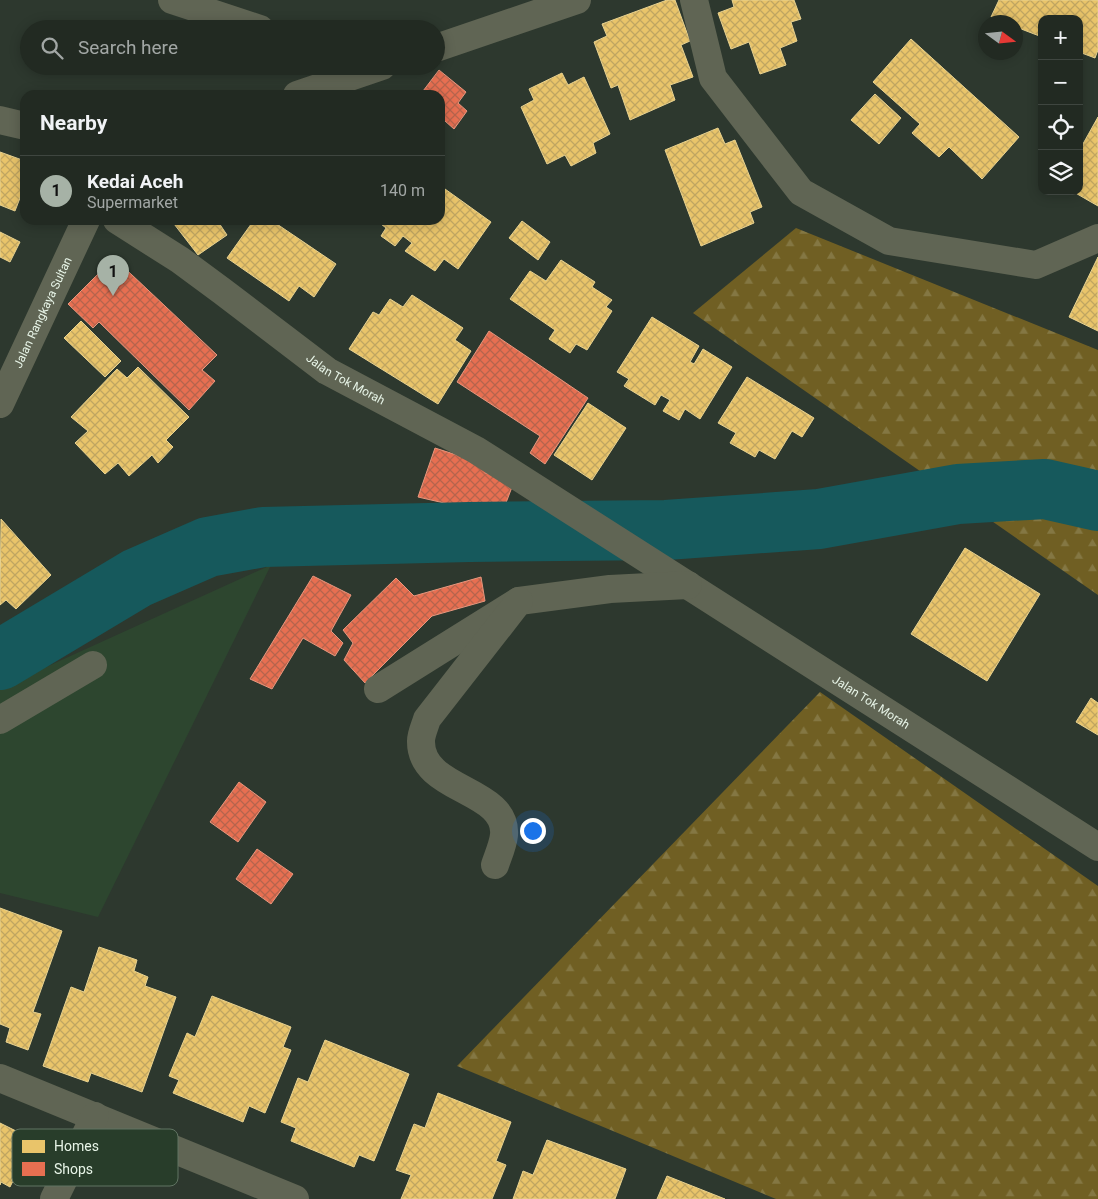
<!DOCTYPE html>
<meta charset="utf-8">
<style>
body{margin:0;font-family:Roboto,sans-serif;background:#2e362f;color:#f1f3f6}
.controls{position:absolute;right:15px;top:15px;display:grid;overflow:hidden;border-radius:10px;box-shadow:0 2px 12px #0003}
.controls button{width:45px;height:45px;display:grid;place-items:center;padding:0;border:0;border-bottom:1px solid #3f4640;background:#222a22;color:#f1f3f6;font:25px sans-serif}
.compass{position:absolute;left:978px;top:15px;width:45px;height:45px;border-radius:50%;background:#222a22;box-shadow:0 2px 12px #0003;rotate:105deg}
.you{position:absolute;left:532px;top:830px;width:18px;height:18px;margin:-12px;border:4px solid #fff;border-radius:50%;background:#1a73e8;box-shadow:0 0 0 8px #1a73e833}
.badge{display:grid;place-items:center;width:32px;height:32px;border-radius:50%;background:#a6b2a6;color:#111;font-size:16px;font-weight:700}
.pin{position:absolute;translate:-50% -41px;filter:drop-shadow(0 1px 2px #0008)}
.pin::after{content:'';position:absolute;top:26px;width:18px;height:15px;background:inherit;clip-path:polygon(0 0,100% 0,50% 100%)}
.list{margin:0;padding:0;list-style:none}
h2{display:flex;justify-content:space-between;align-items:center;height:65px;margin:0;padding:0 20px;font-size:21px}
h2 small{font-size:16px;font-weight:400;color:#a2a7a5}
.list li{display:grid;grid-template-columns:32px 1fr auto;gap:15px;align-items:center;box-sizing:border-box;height:70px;padding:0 20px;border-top:1px solid #3f4640}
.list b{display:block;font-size:19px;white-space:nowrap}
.list p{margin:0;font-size:16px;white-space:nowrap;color:#a2a7a5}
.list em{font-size:16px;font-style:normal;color:#a2a7a5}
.icon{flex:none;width:28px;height:28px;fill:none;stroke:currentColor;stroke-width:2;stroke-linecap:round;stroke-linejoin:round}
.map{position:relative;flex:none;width:1098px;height:1199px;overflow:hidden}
.search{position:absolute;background:#222a22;box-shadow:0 2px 12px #0003;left:20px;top:20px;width:425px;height:55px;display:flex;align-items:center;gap:12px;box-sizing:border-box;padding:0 18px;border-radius:28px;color:#a2a7a5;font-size:19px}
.panel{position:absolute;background:#222a22;box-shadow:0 2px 12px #0003;left:20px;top:90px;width:425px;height:135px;border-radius:15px}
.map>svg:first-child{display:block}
.built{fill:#2d462f}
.forest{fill:url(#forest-firs)}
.homes{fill:url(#homes-cross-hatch);stroke:#e8d290}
.shops{fill:url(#shops-cross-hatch);stroke:#e7977e}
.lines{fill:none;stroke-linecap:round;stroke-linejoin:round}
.river{stroke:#16595c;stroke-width:60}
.minor{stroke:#606554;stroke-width:28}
.labels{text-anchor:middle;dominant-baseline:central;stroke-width:5;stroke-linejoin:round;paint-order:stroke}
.street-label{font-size:12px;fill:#e7f4e7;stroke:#283d2a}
.key{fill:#283d2a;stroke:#617463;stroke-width:1}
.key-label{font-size:14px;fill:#e7f4e7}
</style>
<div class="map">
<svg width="1098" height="1199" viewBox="0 0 1098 1199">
<defs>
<pattern id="forest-firs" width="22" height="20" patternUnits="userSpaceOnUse" patternTransform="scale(1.25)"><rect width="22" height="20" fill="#705f23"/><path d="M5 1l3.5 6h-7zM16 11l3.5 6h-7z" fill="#847743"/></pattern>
<pattern id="homes-cross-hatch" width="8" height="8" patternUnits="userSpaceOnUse" patternTransform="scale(1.25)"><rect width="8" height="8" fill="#e9c46a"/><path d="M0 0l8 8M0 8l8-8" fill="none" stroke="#c0a561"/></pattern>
<pattern id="shops-cross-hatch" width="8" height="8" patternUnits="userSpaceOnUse" patternTransform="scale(1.25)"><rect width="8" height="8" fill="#e76f51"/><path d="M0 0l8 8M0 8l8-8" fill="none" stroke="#b6644d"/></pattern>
</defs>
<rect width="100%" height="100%" fill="#2d382e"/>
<!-- built -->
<polygon class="built" points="271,565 98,917 0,893 0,688"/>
<!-- forest -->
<g class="forest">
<polygon points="796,228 1098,350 1098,595 693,313"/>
<polygon points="820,692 1098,886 1098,1199 776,1199 457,1066"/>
</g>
<!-- homes -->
<g class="homes">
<polygon points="667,0 675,0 690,41 681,45 693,77 670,85 675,100 630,120 618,85 611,88 594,42 607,36 602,24"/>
<polygon points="732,0 794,0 801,19 791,22 797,41 780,48 786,65 760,74 749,42 731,49 718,13 734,7"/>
<polygon points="999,0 1098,0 1098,50 1095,58 1079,52 1079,19 1042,19 1042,37 1016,27 1016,22 1004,22 991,17"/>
<polygon points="911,39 1019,137 982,179 949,147 939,157 912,133 920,124 873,82"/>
<polygon points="562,73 568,85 584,77 610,134 593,143 596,153 571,166 565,155 547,164 521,107 534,100 529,89"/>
<polygon points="875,94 901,118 879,144 851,120"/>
<polygon points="1098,117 1098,206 1072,191 1079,191 1079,151"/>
<polygon points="718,128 725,144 735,140 762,207 750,212 754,223 701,246 665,150"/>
<polygon points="0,152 25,161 25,185 15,211 0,205"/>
<polygon points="445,189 491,222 458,269 444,259 435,271 405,251 412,243 403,236 395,246 381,236 386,228 376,220 440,220 440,196"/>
<polygon points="171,220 217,220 227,235 198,255"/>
<polygon points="254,220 271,220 336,264 314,297 299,286 289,301 227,258"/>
<polygon points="522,221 550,242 538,260 509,238"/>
<polygon points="0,232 20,242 10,262 0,257"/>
<polygon points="1098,257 1098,331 1069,317"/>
<polygon points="561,260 595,282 592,287 612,300 606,307 612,311 587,350 576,344 570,353 549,339 555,330 510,299 530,271 546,281"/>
<polygon points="412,295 463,328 455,340 471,351 438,404 349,349 373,312 379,315 390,299 403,307"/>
<polygon points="652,317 699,346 690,362 694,364 703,349 732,367 700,419 685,409 679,420 663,411 670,400 661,395 655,405 624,386 629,379 617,372"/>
<polygon points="81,321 121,361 105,377 64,338"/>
<polygon points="138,367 189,417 166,440 173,447 158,463 152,455 129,476 118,463 105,474 75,443 88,431 71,417 117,369 127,378"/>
<polygon points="747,377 814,418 802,437 792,431 775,459 759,450 755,457 730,443 736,433 718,423"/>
<polygon points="588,403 626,428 592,480 554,455"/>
<polygon points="1,519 51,575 16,609 6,600 0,605"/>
<polygon points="965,548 1040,594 987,681 911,634"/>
<polygon points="1091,698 1098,703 1098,735 1076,722"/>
<polygon points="0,908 62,931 33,1012 41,1014 28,1050 6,1042 10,1028 0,1024"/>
<polygon points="99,947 137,960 134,971 148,977 145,986 176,997 142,1092 91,1073 88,1082 43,1066 71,987 84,992"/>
<polygon points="212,996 291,1027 283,1047 291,1050 265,1113 249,1106 243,1122 173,1093 179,1080 169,1076 187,1033 195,1037"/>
<polygon points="325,1040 409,1074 374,1161 359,1155 354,1167 291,1141 296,1128 281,1122 298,1078 308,1082"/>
<polygon points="438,1093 511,1122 496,1161 506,1165 492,1199 401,1199 411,1175 396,1170 414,1124 425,1128"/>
<polygon points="0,1123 22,1134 18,1142 29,1148 10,1187 1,1182 0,1185"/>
<polygon points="547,1140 626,1169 615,1199 513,1199 523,1171 533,1175"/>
<polygon points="667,1176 725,1199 657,1199"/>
</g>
<!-- shops -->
<g class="shops">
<polygon points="439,70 466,92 458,103 467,111 454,129 445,121 440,128 440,95 420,95"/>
<polygon points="114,258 217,355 202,370 215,381 189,410 99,322 93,328 68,304"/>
<polygon points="489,331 588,398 545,464 530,453 540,436 457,382"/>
<polygon points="435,448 488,465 485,473 499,476 512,487 501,516 418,497"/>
<polygon points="313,576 351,595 331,631 343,643 335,656 303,638 272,689 250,679"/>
<polygon points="481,577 485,601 432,616 365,683 344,660 353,643 343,630 396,578 414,596"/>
<polygon points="239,782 266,802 238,842 210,822"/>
<polygon points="257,849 293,874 271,904 236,879"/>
</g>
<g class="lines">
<!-- river -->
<polyline class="river" points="0,660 137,578 208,547 263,537 469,532 666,530 819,519 958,494 1045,489 1098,501"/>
<!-- minor -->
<g class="minor">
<polyline points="172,0 260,29"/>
<polyline points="694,0 713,78 801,192 889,241 1036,265 1098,238"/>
<polyline points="436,48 577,0"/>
<polyline points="297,95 382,66"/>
<polyline points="0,120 25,126"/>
<path id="s1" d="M117,220L180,260L222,291L327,371L476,450L1098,847"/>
<path id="s2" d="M0,404L86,220"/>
<polyline points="378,689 519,601 610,589 688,585"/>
<polyline points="0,720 93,665"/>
<path d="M495,865C498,856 503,845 504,835C508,788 420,792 421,741C421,734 425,726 427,719L519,601"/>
<polyline points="0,1078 295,1199"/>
<polyline points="54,1199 95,1116"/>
</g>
</g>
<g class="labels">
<!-- street labels -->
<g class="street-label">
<text stroke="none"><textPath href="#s2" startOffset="101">Jalan Rangkaya Sultan</textPath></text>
<text stroke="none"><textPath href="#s1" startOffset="279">Jalan Tok Morah</textPath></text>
<text stroke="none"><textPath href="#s1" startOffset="896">Jalan Tok Morah</textPath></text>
</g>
</g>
<!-- legend -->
<rect x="12" y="1129" width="166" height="57" rx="8" class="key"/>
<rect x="22" y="1140" width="23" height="13" fill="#e9c46a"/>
<rect x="22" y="1162" width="23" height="14" fill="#e76f51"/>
<g class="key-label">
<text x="54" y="1151">Homes</text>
<text x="54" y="1174">Shops</text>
</g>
</svg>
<div class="controls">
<button>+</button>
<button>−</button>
<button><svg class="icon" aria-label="locate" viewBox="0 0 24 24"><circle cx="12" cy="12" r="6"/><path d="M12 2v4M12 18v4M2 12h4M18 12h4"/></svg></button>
<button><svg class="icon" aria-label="layers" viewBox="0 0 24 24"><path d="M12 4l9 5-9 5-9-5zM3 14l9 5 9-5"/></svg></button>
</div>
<svg class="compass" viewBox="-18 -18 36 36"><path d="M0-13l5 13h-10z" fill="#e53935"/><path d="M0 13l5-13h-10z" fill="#a2a7a5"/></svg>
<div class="you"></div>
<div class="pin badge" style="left:113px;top:296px">1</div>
<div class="search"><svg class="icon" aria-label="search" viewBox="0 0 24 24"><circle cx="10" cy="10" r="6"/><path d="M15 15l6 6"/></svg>Search here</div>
<section class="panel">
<h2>Nearby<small></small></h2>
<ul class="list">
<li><span class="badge">1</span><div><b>Kedai Aceh</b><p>Supermarket</p></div><em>140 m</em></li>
</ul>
</section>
</div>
